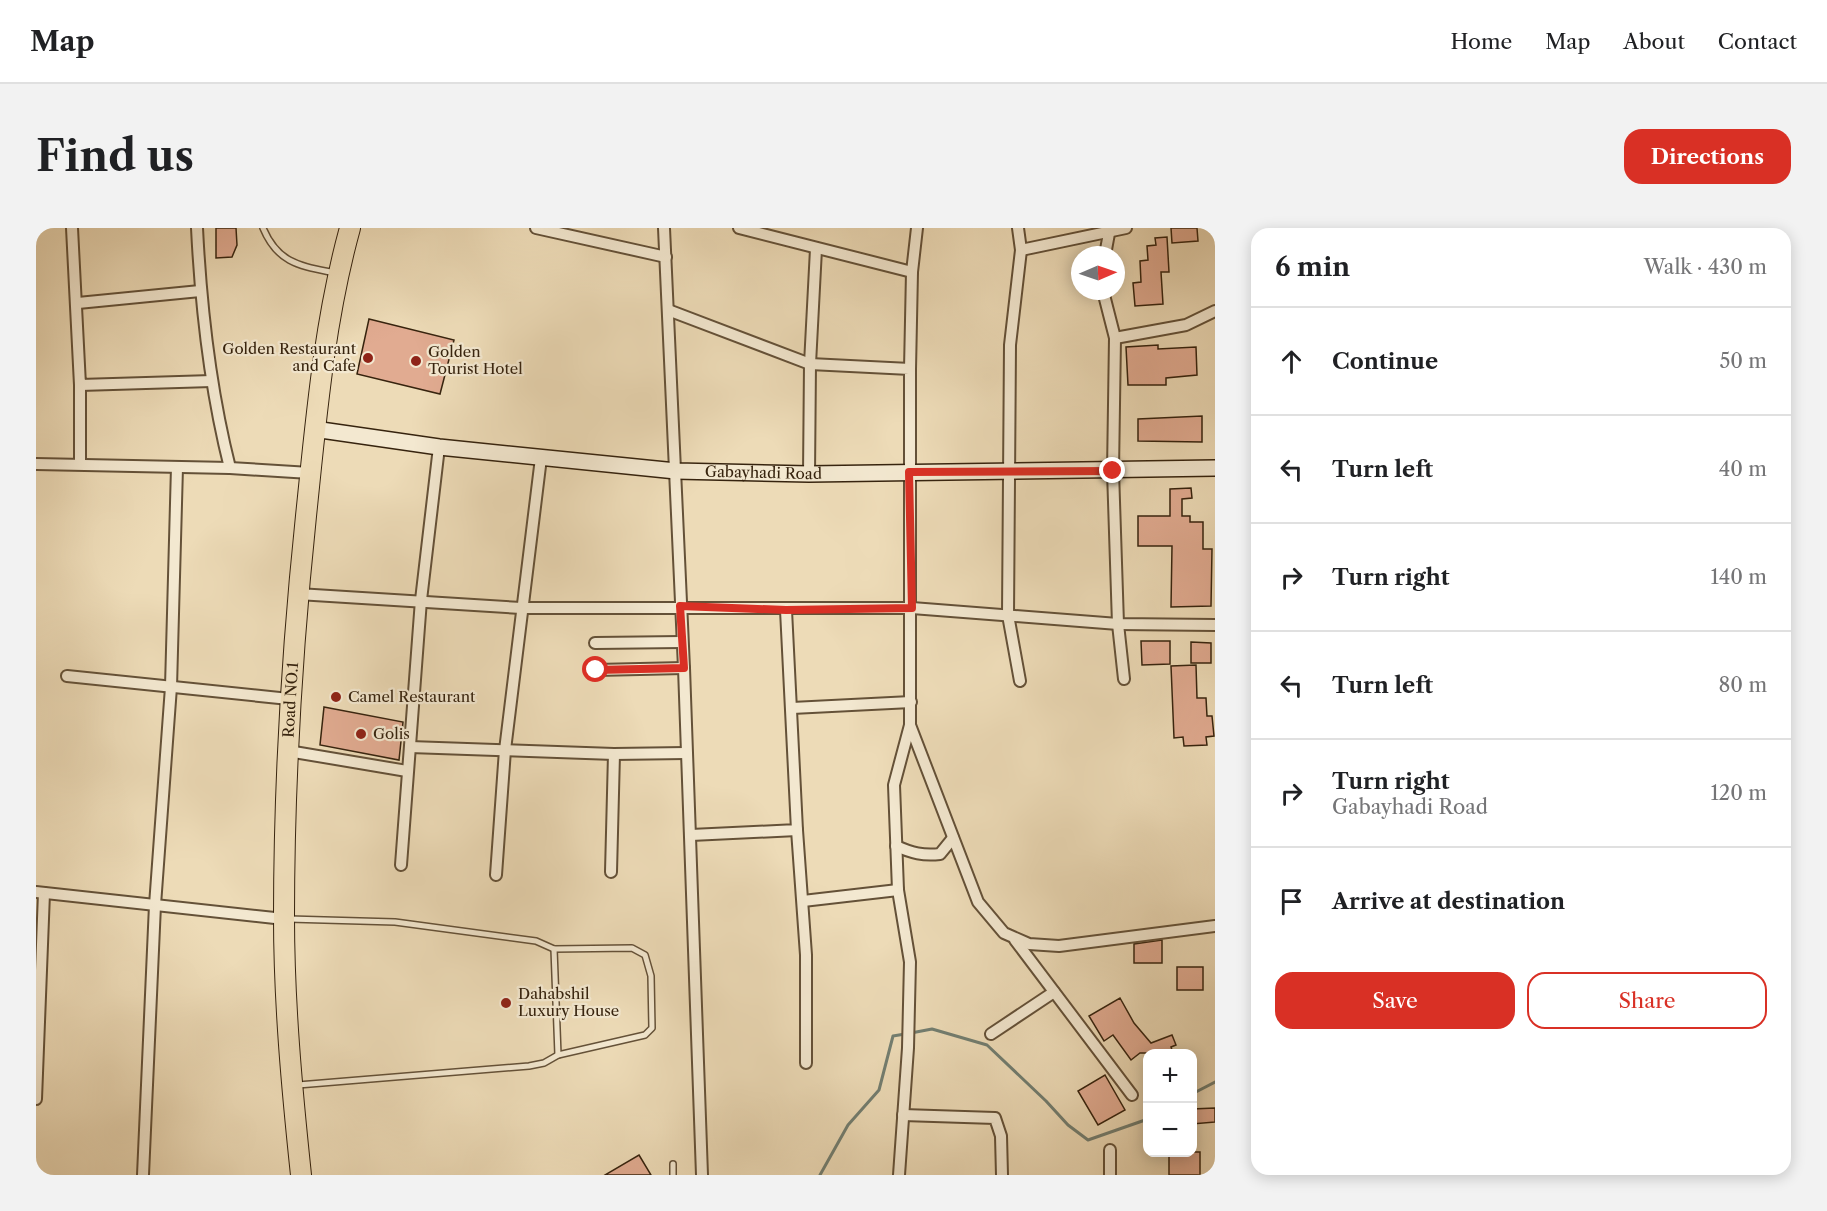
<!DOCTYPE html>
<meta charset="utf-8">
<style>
:root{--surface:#fff;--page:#f2f2f2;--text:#202124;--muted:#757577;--line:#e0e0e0;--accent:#d93025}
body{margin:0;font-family:"Libre Caslon Text",serif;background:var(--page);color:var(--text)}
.controls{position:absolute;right:18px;bottom:18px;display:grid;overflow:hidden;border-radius:12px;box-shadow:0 3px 15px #0003}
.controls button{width:54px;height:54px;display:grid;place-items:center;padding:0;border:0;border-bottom:2px solid var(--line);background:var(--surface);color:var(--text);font:30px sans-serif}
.compass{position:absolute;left:1035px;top:18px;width:54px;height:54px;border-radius:50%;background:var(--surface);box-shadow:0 3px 15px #0003;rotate:88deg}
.stop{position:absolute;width:18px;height:18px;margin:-14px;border:4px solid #d93025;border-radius:50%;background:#fff}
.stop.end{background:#d93025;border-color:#fff;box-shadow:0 2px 6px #0008}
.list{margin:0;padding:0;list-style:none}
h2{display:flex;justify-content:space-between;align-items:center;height:78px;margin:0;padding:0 24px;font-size:26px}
h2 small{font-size:20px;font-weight:400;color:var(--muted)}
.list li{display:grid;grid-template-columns:39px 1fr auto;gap:18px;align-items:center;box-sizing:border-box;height:108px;padding:0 24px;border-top:2px solid var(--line)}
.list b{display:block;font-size:22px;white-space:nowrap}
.list p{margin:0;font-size:20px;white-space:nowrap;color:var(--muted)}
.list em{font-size:20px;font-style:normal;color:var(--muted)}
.actions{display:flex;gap:12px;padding:18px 24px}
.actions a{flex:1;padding:14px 0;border:2px solid var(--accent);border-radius:18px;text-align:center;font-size:21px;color:var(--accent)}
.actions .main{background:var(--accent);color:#fff}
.icon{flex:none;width:33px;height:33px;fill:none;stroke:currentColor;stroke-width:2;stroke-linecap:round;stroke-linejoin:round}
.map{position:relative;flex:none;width:1179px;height:947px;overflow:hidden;border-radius:18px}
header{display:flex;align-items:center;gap:36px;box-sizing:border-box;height:84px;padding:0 30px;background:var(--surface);border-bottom:2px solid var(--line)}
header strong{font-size:28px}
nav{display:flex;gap:33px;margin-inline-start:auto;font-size:21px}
.intro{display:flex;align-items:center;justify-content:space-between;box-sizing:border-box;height:144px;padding:0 36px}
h1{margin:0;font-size:42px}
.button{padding:15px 27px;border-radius:18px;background:var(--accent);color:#fff;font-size:21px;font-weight:700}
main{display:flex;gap:36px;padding:0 36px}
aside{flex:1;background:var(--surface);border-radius:18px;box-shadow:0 3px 15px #0003}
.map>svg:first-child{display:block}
</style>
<header>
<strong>Map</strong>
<nav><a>Home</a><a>Map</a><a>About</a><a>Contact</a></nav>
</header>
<div class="intro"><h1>Find us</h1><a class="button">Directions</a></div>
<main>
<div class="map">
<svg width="1179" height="947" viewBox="0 0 1179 947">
<rect width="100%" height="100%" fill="#eddbb7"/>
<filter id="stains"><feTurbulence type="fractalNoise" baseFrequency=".00333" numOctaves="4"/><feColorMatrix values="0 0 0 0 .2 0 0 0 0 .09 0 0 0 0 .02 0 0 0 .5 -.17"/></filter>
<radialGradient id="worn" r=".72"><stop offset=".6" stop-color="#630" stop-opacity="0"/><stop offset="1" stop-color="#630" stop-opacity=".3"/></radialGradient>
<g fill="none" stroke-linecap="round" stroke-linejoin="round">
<g stroke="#727e71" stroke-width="3">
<path d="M875,805l21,-4 55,16 59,56 22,24 20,15 60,-21"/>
<path d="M1156,866l23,-12"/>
<path d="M784,947l28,-50 31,-35 14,-54 12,-2"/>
</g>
</g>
<g fill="#e1ab91" stroke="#36230e" stroke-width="1.5">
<path d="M180,0h20l1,17 -5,12 -16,1z"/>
<path d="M1135,0h26l1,13 -26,2z"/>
<path d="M1131,9l2,35h-8l2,32 -28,2 -2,-23 8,-1 -1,-21 8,-1 -1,-14 9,-1 -1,-7z"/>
<path d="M333,91l85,21 -14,54 -83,-20z"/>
<path d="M1122,117v4l38,-2 1,28 -31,3v7h-38l-2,-38z"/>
<path d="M1166,188v26l-64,-1v-22z"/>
<path d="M1155,260l1,10 -10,1v17h8v6h13v27h9l-1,57 -40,1 1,-61h-34v-30h32v-27z"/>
<path d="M1105,413h29v23l-28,1z"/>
<path d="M1155,414l20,1v20h-20z"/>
<path d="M1160,437l1,33h9l1,18h5l2,20 -8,1 1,8 -23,1 -1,-9 -9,1 -3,-72z"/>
<path d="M288,479l79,15 -4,38 -79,-15z"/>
<path d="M1126,712v23h-28v-19z"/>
<rect x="1141" y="739" width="26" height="23"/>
<path d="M1084,770l14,25 17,20 21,-8 4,10 -5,2 2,6h-33l-9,7 -18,-25 -9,6 -15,-25z"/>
<path d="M1069,847l20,35 -27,15 -20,-34z"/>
<path d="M1179,880v14l-23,2v-15z"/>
<rect x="1133" y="924" width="31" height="23"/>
<path d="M603,927l12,20h-46z"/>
</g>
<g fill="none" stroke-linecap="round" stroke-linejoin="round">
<g stroke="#645138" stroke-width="8">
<g id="lane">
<path d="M227,0c15,36 38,38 72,45"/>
<path d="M253,691l106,3 141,19 18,8 78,-1 13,7 6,21 1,52 -7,7 -87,20 -14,8 -15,3 -231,19"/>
<path d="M518,721l4,106"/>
<path d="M637,947v-11"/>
</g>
</g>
<g stroke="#645138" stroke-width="14">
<g id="street">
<path d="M36,0l8,157 132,-4"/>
<path d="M161,0c4,81 13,161 33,240"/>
<path d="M500,0l130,29"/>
<path d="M628,0l20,440 18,507"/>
<path d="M703,0l173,44"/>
<path d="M982,0l3,22 -11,95 -2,270 12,66"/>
<path d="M985,22l105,-22"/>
<path d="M1069,27l5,-27"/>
<path d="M1067,63l12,47 -2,133 5,153 6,55"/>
<path d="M42,75l122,-12"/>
<path d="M632,82l142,54 100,5v356l-16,60 4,105 12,72 -2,86 -9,127"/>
<path d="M1079,110l71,-13 29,-14"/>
<path d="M874,141l2,-97 5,-44"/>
<path d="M44,235v-78"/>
<path d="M0,236l194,4 80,5"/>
<path d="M773,246l1,-110 6,-115"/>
<path d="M262,366l223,14h391l206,16 97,1"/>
<path d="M559,415l87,-1"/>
<path d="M560,442l88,-2"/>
<path d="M31,448l222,23"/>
<path d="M756,480l119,-6"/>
<path d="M874,497l68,177 26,31 25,11 30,2 156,-20"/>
<path d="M374,519l204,7 72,-1"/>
<path d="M252,523l119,20"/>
<path d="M761,602l9,125v108"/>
<path d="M655,607l106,-5 -11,-220"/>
<path d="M860,618c16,7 27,10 44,8l13,-16"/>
<path d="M365,637l20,-265 18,-153"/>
<path d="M575,644l3,-118"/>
<path d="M460,647l9,-125 36,-292"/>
<path d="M0,664l248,27"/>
<path d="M767,673l95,-11"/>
<path d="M979,712l117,155"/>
<path d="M955,806l63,-42"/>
<path d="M0,871l8,-206"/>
<path d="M867,887l92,3 6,18 1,39"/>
<path d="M1074,922v25"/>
<path d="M107,947l12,-270 16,-218 6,-220"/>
</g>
</g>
<g stroke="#36230e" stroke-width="18">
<g id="secondary">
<path id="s1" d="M278,201l125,18 237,24 133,3 406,-6"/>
</g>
</g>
<g stroke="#36230e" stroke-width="22">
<g id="highway">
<path id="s2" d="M265,947c-9,-85 -17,-172 -17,-258 0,-134 8,-267 22,-401 10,-96 18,-194 44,-288"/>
</g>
</g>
<use href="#lane" stroke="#f3e8d0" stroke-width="5"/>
<use href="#street" stroke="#f3e8d0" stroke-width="10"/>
<use href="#secondary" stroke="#f3e8d0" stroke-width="15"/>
<use href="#highway" stroke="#eddbb7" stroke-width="20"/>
</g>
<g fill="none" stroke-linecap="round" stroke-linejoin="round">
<path stroke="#d93025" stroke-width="8" d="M560,442l88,-2 -4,-62 106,4 126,-2 -3,-136 204,-1"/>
</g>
<g fill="#8f2418" stroke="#f3e8d0" stroke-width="2">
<circle cx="332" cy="130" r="6"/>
<circle cx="380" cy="133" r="6"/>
<circle cx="300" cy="469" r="6"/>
<circle cx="325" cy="506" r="6"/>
<circle cx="470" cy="775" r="6"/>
</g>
<g text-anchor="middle" stroke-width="4.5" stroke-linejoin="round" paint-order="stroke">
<g font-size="15" fill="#36230e" stroke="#f3e8d0" text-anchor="start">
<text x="320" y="126" text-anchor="end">Golden Restaurant<tspan x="320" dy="17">and Cafe</tspan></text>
<text x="392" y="129">Golden<tspan x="392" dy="17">Tourist Hotel</tspan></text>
<text x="312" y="474">Camel Restaurant</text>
<text x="337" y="511">Golis</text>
<text x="482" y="771">Dahabshil<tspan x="482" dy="17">Luxury House</tspan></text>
</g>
<g font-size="15" fill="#36230e" stroke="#f3e8d0">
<text dy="5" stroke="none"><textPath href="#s1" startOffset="452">Gabayhadi Road</textPath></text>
<text dy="5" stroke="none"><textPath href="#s2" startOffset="476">Road NO.1</textPath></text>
</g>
</g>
<rect width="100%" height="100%" filter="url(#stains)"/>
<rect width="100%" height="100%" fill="url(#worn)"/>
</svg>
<div class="controls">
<button>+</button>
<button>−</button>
</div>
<svg class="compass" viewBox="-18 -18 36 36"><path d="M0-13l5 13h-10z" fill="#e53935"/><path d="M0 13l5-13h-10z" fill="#757577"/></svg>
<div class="stop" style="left:560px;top:442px"></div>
<div class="stop end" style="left:1077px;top:243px"></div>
</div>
<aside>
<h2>6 min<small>Walk · 430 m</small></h2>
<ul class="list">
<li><svg class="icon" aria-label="ahead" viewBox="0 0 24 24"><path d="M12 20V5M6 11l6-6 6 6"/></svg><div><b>Continue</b></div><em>50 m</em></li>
<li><svg class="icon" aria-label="left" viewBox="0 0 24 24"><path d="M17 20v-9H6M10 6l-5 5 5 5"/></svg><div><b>Turn left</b></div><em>40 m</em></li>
<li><svg class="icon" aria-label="right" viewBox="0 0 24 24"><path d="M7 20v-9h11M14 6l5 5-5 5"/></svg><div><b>Turn right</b></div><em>140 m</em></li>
<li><svg class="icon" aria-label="left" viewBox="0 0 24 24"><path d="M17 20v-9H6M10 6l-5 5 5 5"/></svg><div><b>Turn left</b></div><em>80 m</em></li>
<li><svg class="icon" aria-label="right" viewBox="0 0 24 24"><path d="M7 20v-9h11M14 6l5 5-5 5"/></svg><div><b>Turn right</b><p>Gabayhadi Road</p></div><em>120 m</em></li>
<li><svg class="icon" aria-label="arrive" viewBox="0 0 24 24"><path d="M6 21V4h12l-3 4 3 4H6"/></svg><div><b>Arrive at destination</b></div></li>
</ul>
<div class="actions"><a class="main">Save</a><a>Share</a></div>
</aside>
</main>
